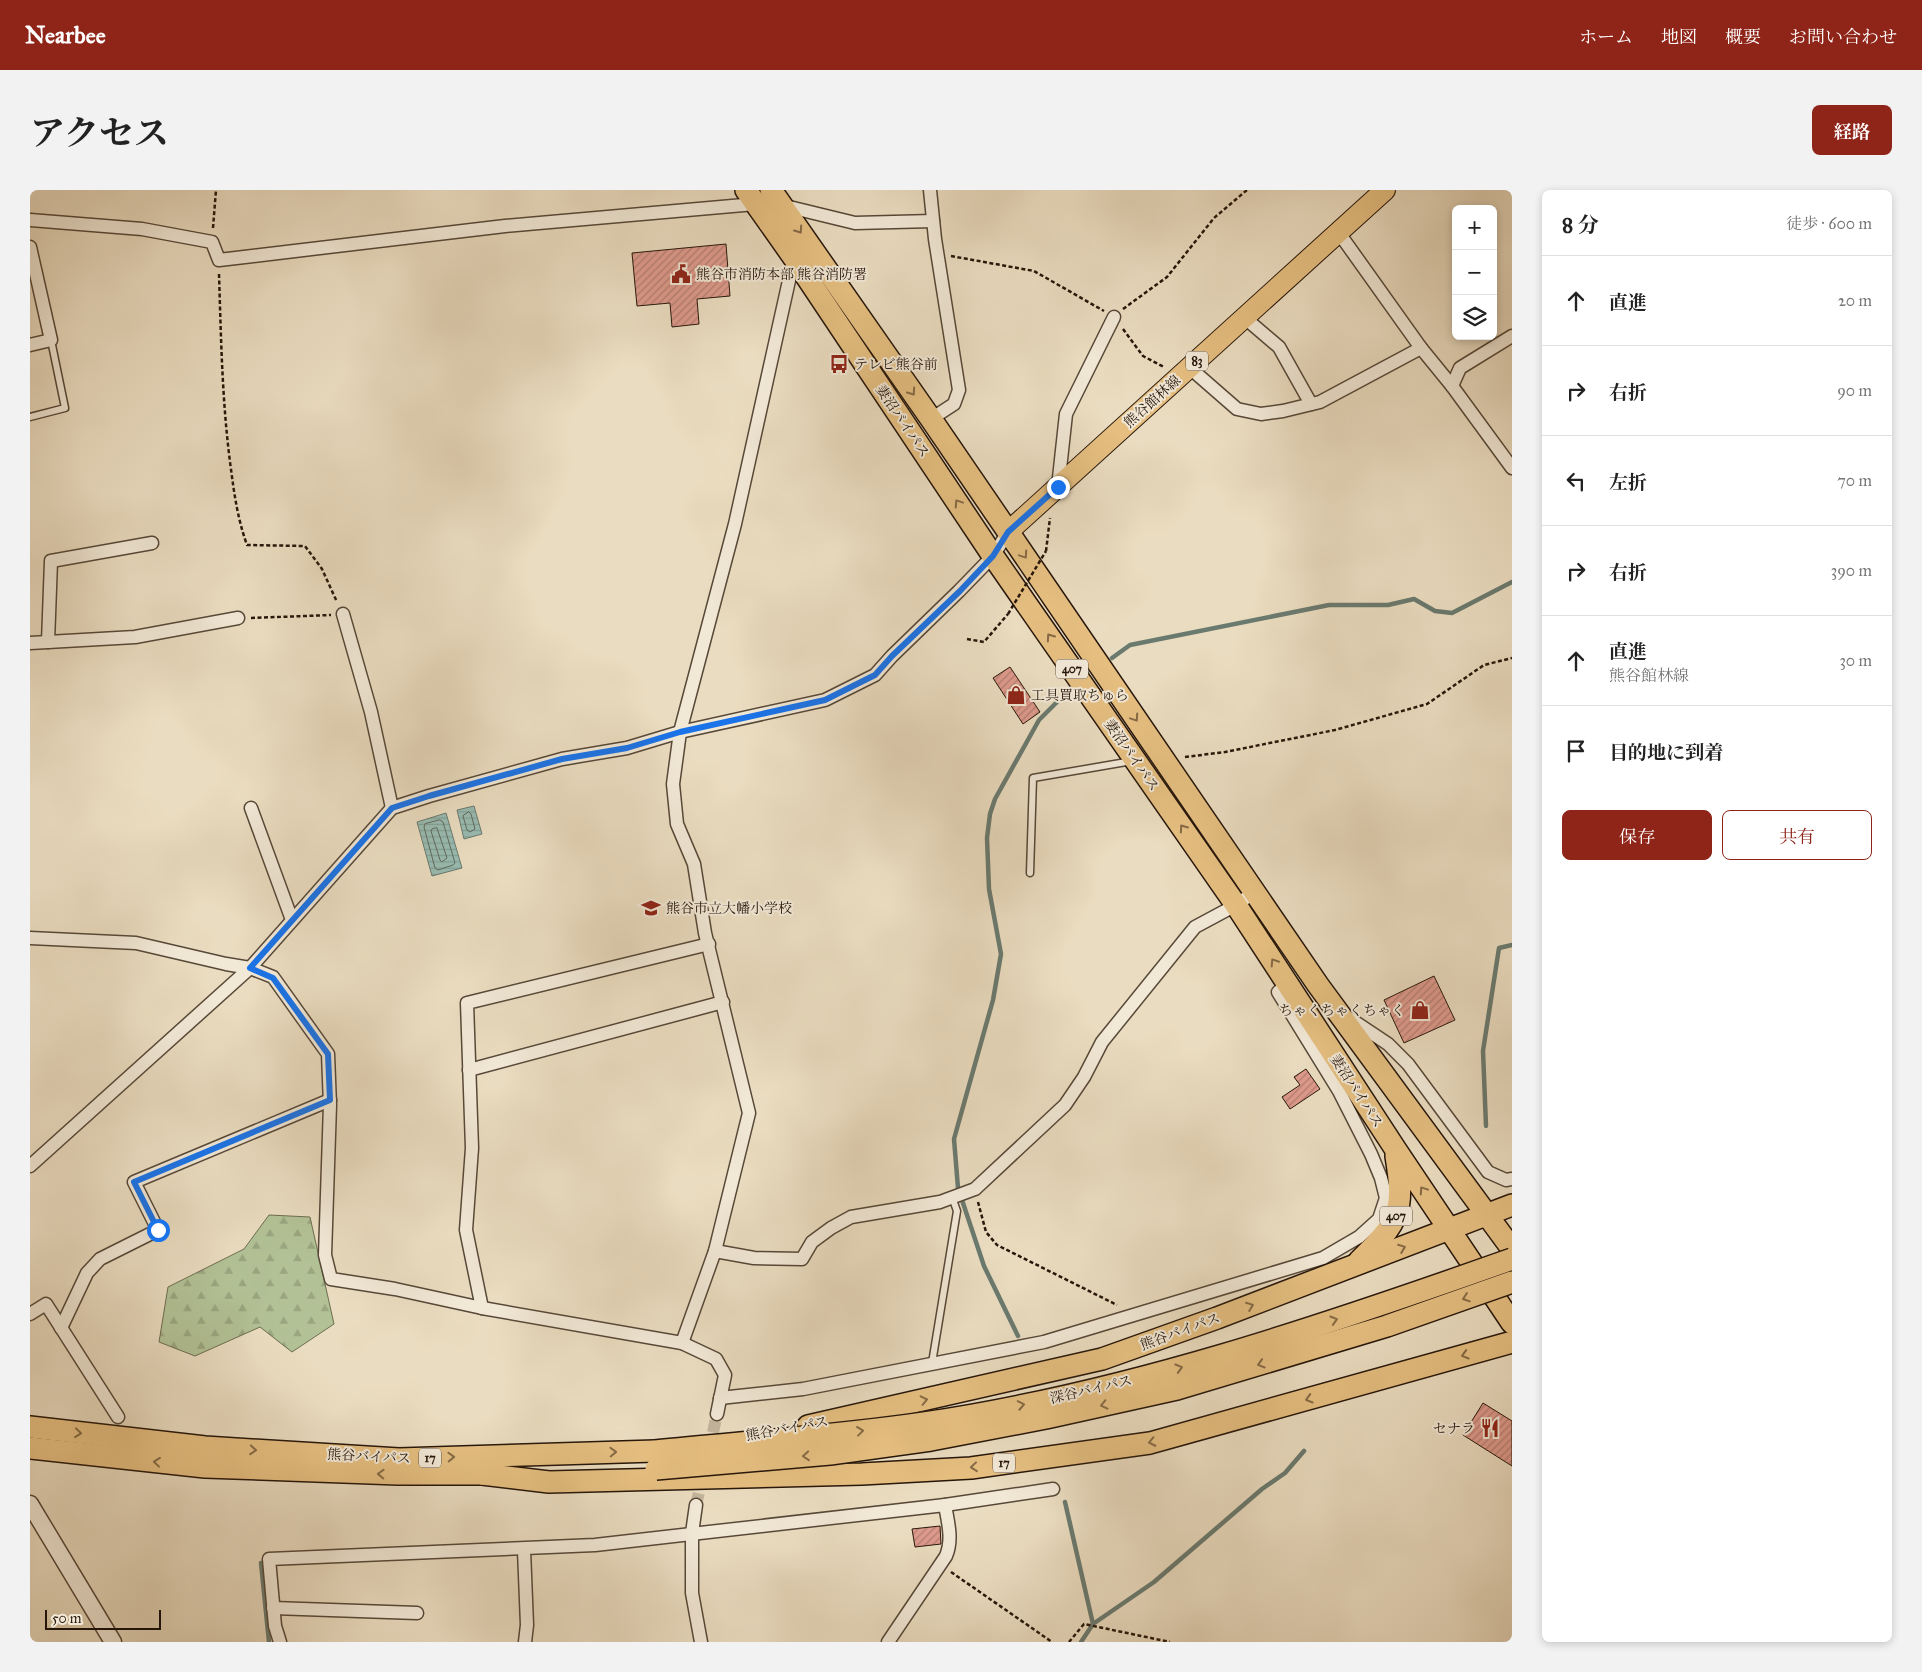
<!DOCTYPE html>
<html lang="ja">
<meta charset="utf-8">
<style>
:root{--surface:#fff;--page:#f2f2f2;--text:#222;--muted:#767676;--line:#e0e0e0;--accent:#8f2418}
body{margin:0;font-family:"IM FELL Great Primer","Noto Serif JP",serif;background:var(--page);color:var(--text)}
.controls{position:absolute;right:15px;top:15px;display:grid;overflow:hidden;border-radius:8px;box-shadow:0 2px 8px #0003}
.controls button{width:45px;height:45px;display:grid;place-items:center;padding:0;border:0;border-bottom:1px solid var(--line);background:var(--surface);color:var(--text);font:25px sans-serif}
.scale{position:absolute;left:15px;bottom:12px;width:116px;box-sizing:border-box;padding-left:5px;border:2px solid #26160a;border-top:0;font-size:14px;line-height:18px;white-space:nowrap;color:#26160a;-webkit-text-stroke:4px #f1e8d6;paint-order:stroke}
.stop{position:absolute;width:15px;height:15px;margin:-11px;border:4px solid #1a73e8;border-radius:50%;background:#fff}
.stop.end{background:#1a73e8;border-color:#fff;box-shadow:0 1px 5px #0008}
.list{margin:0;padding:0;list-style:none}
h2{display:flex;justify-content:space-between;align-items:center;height:65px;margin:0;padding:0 20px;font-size:21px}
h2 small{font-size:16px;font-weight:400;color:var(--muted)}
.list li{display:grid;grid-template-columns:32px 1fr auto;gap:15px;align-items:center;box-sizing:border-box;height:90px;padding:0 20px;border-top:1px solid var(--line)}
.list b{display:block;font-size:19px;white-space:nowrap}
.list p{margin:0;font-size:16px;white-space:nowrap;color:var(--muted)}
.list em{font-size:16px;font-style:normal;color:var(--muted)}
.actions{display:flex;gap:10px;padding:15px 20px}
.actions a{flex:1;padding:11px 0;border:1px solid var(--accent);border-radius:8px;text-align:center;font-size:18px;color:var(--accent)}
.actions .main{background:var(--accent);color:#fff}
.icon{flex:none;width:28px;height:28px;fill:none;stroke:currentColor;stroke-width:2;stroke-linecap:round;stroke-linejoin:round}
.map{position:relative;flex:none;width:1482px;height:1452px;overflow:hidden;border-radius:8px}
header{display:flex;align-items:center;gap:30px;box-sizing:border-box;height:70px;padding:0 25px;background:var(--accent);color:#fff}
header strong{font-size:24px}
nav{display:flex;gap:28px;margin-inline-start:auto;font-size:18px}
.intro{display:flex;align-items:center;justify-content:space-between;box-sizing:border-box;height:120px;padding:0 30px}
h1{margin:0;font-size:35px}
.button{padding:12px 22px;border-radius:8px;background:var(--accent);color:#fff;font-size:18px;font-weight:700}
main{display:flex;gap:30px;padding:0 30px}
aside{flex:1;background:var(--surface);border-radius:8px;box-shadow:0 2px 8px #0003}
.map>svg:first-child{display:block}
</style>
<header>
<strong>Nearbee</strong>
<nav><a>ホーム</a><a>地図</a><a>概要</a><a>お問い合わせ</a></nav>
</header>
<div class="intro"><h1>アクセス</h1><a class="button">経路</a></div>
<main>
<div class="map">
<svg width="1482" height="1452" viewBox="0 0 1482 1452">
<defs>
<pattern id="forest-firs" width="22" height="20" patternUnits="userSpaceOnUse" patternTransform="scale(1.25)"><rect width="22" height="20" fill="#b2c296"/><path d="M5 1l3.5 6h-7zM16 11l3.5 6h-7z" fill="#99a680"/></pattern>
<pattern id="water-rules" width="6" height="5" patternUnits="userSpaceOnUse" patternTransform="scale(1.25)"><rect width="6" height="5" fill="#98bcb2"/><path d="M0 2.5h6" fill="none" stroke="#83a198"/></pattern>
<pattern id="building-hatch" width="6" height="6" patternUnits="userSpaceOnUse" patternTransform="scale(1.25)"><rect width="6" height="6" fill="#de9a8c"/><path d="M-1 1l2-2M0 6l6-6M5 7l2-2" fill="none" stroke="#b47d71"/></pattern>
</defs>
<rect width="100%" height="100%" fill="#eadcc0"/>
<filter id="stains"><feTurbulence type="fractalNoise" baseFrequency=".004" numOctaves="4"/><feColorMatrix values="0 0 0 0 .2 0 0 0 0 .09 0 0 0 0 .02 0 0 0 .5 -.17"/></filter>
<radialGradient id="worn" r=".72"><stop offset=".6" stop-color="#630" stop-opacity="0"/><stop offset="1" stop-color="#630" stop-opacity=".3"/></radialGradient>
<path fill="url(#forest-firs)" stroke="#6c6c50" d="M239,1025l41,2 24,107 -42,28 -32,-25 -65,29 -36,-14 9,-55 76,-38z"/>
<g fill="url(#water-rules)" stroke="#6a7a6f">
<path d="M444,616l8,28 -18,5 -7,-29z"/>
<path d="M416,623l16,55 -30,8 -15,-54z"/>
</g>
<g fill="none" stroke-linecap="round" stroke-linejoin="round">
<g stroke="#5f695e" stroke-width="1">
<path d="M439,622l2,2 4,15 -5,3 -3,-2 -4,-14z"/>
<path d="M410,630l3,2 12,41 -2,2 -15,5 -3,-2 -11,-41 1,-3z"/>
<path d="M407,638l10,30 -5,4 -2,-2 -9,-29 1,-2z"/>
</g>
<g stroke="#6a7a6f" stroke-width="4.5">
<path d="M1082,468l18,-13 199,-40h59l26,-6 21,12 17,2 60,-31"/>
<path d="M1456,936l-3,-75 16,-103 13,-3"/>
<path d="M988,1146l-34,-70 -26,-78 -4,-49 39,-139 8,-46 -12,-65 -2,-51 3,-24 5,-15 44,-79 28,-28"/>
<path d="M1035,1312l28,122"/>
<path d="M231,1373l8,79"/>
<path d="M1051,1452l12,-18 61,-42 108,-93 23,-16 19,-22"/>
</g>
</g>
<g fill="url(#building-hatch)" stroke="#26160a">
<path d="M696,54l4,52 -33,3 2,25 -27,3 -2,-24 -33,3 -5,-53z"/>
<path d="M980,477l30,45 -17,12 -30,-46z"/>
<path d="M1404,786l21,44 -51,23 -20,-43z"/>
<path d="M1276,879l14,20 -30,20 -8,-12 18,-12 -6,-8z"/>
<path d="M1453,1213l29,18v45l-49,-31z"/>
<path d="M910,1336l1,18 -26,3 -3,-18z"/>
</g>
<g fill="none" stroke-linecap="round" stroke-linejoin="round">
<g stroke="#c3b49c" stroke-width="12" stroke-dasharray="12 6" stroke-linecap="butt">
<path d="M679,1260l8,-36"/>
<path d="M666,1315l8,-33"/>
</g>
<g stroke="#574838" stroke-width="9">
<g id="service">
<path d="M0,227l35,-9 -14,-68"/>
<path d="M1000,683l3,-95 99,-17"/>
<path d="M902,1173l25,-152 -5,-14"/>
</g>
</g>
<g stroke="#574838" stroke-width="15">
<g id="minor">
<path d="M900,0l5,49 24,151 -5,14 -23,15"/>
<path d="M751,15l74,18 78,-2"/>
<path d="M0,30l112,9 70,13 7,18 286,-34 250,-22"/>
<path d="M1309,43l82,115 31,38 60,82"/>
<path d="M0,57l21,93 -21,5"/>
<path d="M1215,128l34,29 32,57"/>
<path d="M1160,178l47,41 24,5 22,-3 37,-9 101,-54"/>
<path d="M1422,196l8,-18 52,-32"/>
<path d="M1028,297l8,-73 48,-97"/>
<path d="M313,424l28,98 21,96"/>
<path d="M18,452l3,-81 101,-18"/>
<path d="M0,453l105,-6 103,-19"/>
<path d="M221,618l41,112"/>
<path d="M0,748l106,5 90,21 24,4 23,9 55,77 2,51 -5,150 6,24 64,10 87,19 200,35 34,16 9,16 -8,39"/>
<path d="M1319,828l39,26 20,20 80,108 18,8 6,-1"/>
<path d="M439,880l254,-68"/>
<path d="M0,976l220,-198 142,-160 37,-12 133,-37 65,-11 53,-16 145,-32 50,-25 17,-19 67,-65 34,-35 15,-24"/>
<path d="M685,1061l39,7 48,1 10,-17 19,-14 20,-11 89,-15 35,-13 90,-84 19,-28 18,-35 93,-115 41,-22 17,-12"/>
<path d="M452,1118l-16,-78 6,-82 -5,-145 242,-59"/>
<path d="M0,1124l16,-10 72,113"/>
<path d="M31,1138l26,-55 13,-14 58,-29 -24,-48 196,-82"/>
<path d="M652,1153l33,-92 34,-138 -44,-180 -11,-69 -17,-40 -4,-40 7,-52 55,-208 59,-266"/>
<path d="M690,1208l83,-9 241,-47 279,-84 36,-21 20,-18 7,-21 -5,-20 -10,-24 -32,-63 -61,-99 10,-8"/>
<path d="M666,1315l-4,28v60l9,49"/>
<path d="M494,1360l3,75 -2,17"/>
<path d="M243,1418l144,5"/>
<path d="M250,1452l-5,-16 -6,-67 326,-14 350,-40 108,-16"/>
<path d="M858,1452l58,-86c7,-17 2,-33 -1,-51"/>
</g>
</g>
<g stroke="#574838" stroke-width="19">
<path id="tertiary" d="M0,1314l83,138"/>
</g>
<g stroke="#26160a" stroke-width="22">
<path id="primary" d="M978,342l377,-342"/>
</g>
<g stroke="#26160a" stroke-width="24">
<g id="trunk">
<path d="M716,0l48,68 199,298 243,349 160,245 116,173"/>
<path d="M741,0l160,229 387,566 194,264"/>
<path d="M1329,1071c40,-39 46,-49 37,-105"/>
<path d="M778,1236l294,-67 115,-41 295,-113"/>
<path d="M0,1237l175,20 194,12 256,-8"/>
<path d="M0,1258l175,19 193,7h98"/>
<path d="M452,1284l67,8 313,-8 109,-6 179,-25 362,-101"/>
</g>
</g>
<g stroke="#26160a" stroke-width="2.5" stroke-dasharray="4 2.5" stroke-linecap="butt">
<path d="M183,38l3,-38"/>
<path d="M921,66l83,15 70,40"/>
<path d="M189,84c2,63 3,125 11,188 4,30 7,55 17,83l58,1 17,23 15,33"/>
<path d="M1093,119l44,-32 47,-59 33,-28"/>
<path d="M1093,139l20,27 21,11"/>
<path d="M1016,361l4,-33"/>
<path d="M221,428l80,-3"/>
<path d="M937,449l17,3 24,-28"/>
<path d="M1155,567l40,-5 110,-22 92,-26 57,-39 28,-7"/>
<path d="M948,1012l8,30 11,13 120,60"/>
<path d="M921,1382l101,70"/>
<path d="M1039,1452l15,-18 86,18"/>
</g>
<use href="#service" stroke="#f1e8d6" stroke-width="6"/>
<use href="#minor" stroke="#f1e8d6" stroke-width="12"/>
<use href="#tertiary" stroke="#f1e8d6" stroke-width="16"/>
<use href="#primary" stroke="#e5be80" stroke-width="20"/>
<use href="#trunk" stroke="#e5be80" stroke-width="21"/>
<g stroke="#26160a" stroke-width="24" stroke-linecap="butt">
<g id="trunk-bridge">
<path d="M625,1261c90,-9 180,-15 269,-28 202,-30 396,-96 588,-164"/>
<path d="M626,1279l174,-15 101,-14 115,-22 131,-29 210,-63 125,-44"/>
</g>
</g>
<path stroke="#26160a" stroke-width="2.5" stroke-dasharray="4 2.5" stroke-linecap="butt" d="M978,424l38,-63"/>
<use href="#trunk-bridge" stroke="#e5be80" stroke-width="21"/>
</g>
<defs><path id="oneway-chevron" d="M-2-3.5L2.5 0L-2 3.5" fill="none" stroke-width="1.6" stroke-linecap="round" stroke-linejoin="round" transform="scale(1.25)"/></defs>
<g stroke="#866a45">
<use href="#oneway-chevron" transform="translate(769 40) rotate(55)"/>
<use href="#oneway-chevron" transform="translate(882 202) rotate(55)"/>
<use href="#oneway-chevron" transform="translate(928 313) rotate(-124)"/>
<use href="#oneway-chevron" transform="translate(994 365) rotate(56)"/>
<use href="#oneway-chevron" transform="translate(1020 447) rotate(-125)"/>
<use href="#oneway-chevron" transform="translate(1105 528) rotate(56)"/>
<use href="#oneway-chevron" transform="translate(1153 638) rotate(-125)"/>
<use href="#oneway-chevron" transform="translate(1244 772) rotate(-123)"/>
<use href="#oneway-chevron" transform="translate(1393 1000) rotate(-124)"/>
<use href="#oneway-chevron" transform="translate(1372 1058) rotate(-21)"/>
<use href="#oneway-chevron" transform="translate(1436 1108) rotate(161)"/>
<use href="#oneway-chevron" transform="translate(1220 1116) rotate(-21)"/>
<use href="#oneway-chevron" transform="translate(1304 1130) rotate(-17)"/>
<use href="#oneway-chevron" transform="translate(1435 1165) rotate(164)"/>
<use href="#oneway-chevron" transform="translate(1231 1174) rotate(163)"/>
<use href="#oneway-chevron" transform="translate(1149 1178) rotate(-17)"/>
<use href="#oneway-chevron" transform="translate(1279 1209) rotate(164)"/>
<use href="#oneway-chevron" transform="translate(894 1210) rotate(-13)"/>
<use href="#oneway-chevron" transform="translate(991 1215) rotate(-11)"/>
<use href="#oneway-chevron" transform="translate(1074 1215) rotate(167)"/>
<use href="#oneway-chevron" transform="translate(830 1241) rotate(-7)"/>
<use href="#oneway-chevron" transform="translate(48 1243) rotate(6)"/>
<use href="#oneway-chevron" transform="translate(1122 1252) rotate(168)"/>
<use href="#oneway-chevron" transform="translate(223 1260) rotate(4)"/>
<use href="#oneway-chevron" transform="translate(583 1262) rotate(-2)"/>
<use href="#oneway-chevron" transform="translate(776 1266) rotate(175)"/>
<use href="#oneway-chevron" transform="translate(421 1267) rotate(-2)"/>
<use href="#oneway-chevron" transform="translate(127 1272) rotate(-174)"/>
<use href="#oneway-chevron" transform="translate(944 1277) rotate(174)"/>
<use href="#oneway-chevron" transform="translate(351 1284) rotate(-178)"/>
</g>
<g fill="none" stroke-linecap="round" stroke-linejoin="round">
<path stroke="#1a73e8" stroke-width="6" d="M128,1040l-24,-48 196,-82 -2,-46 -55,-76 -23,-10 142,-160 37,-12 133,-37 65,-11 53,-16 145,-32 50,-25 17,-19 68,-65 33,-35 15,-24 50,-45"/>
</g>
<defs>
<g id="civic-bare" transform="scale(1.5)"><path d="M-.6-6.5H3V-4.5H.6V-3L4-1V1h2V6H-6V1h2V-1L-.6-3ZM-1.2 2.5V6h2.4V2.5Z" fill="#8f2418" stroke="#f1e8d6" stroke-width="2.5" paint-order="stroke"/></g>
<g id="bus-bare" transform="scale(1.5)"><path d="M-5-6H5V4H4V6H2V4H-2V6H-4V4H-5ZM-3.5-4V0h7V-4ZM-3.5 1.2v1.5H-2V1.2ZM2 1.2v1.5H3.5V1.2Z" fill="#8f2418" stroke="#f1e8d6" stroke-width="2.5" paint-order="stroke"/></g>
<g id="shop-bare" transform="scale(1.5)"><path d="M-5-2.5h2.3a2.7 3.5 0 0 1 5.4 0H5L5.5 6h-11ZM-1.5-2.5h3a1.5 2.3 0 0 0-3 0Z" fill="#8f2418" stroke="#f1e8d6" stroke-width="2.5" paint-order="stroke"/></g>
<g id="school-bare" transform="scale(1.5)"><path d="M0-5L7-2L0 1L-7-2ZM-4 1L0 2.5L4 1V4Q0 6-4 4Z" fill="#8f2418" stroke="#f1e8d6" stroke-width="2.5" paint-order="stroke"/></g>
<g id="restaurant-bare" transform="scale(1.5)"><path d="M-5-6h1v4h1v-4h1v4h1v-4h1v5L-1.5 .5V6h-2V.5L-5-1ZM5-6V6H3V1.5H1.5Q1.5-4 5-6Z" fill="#8f2418" stroke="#f1e8d6" stroke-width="2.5" paint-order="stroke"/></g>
</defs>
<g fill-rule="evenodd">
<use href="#civic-bare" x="651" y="84"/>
<use href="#bus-bare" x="809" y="174"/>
<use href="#shop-bare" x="986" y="505"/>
<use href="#school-bare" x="621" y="718"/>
<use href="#shop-bare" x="1390" y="820"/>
<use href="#restaurant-bare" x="1460" y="1238"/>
</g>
<g text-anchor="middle" stroke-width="4" stroke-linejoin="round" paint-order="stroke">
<g fill="#f1e8d6" stroke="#635547" stroke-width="1">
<rect x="1156" y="161.5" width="22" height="19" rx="4"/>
<rect x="1026" y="469.5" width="32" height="19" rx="4"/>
<rect x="1350" y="1016.5" width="32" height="19" rx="4"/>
<rect x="389" y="1258.5" width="22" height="19" rx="4"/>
<rect x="963" y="1263.5" width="22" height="19" rx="4"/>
</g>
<g font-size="12" font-weight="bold" fill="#26160a">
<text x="1167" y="175">83</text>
<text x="1042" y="483">407</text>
<text x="1366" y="1030">407</text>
<text x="400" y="1272">17</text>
<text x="974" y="1277">17</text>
</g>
<g font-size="14" fill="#26160a" stroke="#f1e8d6" text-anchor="start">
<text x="666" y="89">熊谷市消防本部 熊谷消防署</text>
<text x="824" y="179">テレビ熊谷前</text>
<text x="1001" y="510">工具買取ちゅら</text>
<text x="636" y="723">熊谷市立大幡小学校</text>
<text x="1375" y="825" text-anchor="end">ちゃくちゃくちゃく</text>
<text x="1445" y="1243" text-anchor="end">セナラ</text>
</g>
<g font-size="14" fill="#26160a" stroke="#f1e8d6">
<text transform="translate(1122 211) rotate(-42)" y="5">熊谷館林線</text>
<text transform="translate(873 231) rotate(56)" y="5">妻沼バイパス</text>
<text transform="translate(1102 565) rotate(55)" y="5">妻沼バイパス</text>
<text transform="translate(1327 901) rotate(57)" y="5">妻沼バイパス</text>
<text transform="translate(1150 1141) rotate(-20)" y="5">熊谷バイパス</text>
<text transform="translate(1061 1199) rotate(-13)" y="5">深谷バイパス</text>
<text transform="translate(757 1238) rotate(-10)" y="5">熊谷バイパス</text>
<text transform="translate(339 1266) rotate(3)" y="5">熊谷バイパス</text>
</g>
</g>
<rect width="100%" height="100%" filter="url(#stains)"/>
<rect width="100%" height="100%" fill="url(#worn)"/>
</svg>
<div class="controls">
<button>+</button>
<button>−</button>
<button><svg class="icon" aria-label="layers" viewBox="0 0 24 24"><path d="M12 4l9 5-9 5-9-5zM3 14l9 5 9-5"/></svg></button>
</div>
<div class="scale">50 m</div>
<div class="stop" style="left:128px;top:1040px"></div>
<div class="stop end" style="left:1028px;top:297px"></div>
</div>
<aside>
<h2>8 分<small>徒歩 · 600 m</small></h2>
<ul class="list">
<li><svg class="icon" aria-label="ahead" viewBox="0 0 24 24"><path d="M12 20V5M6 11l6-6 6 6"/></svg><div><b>直進</b></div><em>20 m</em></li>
<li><svg class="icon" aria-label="right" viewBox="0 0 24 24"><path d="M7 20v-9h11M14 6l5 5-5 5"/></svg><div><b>右折</b></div><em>90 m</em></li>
<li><svg class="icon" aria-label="left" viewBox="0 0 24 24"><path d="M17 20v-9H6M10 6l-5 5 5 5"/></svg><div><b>左折</b></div><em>70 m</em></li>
<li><svg class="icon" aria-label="right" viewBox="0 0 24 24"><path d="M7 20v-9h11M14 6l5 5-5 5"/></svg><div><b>右折</b></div><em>390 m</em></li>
<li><svg class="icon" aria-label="ahead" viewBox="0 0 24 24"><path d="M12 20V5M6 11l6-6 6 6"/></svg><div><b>直進</b><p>熊谷館林線</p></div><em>30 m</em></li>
<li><svg class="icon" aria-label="arrive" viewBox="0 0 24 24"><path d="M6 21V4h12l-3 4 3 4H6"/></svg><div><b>目的地に到着</b></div></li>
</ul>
<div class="actions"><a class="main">保存</a><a>共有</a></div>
</aside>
</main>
